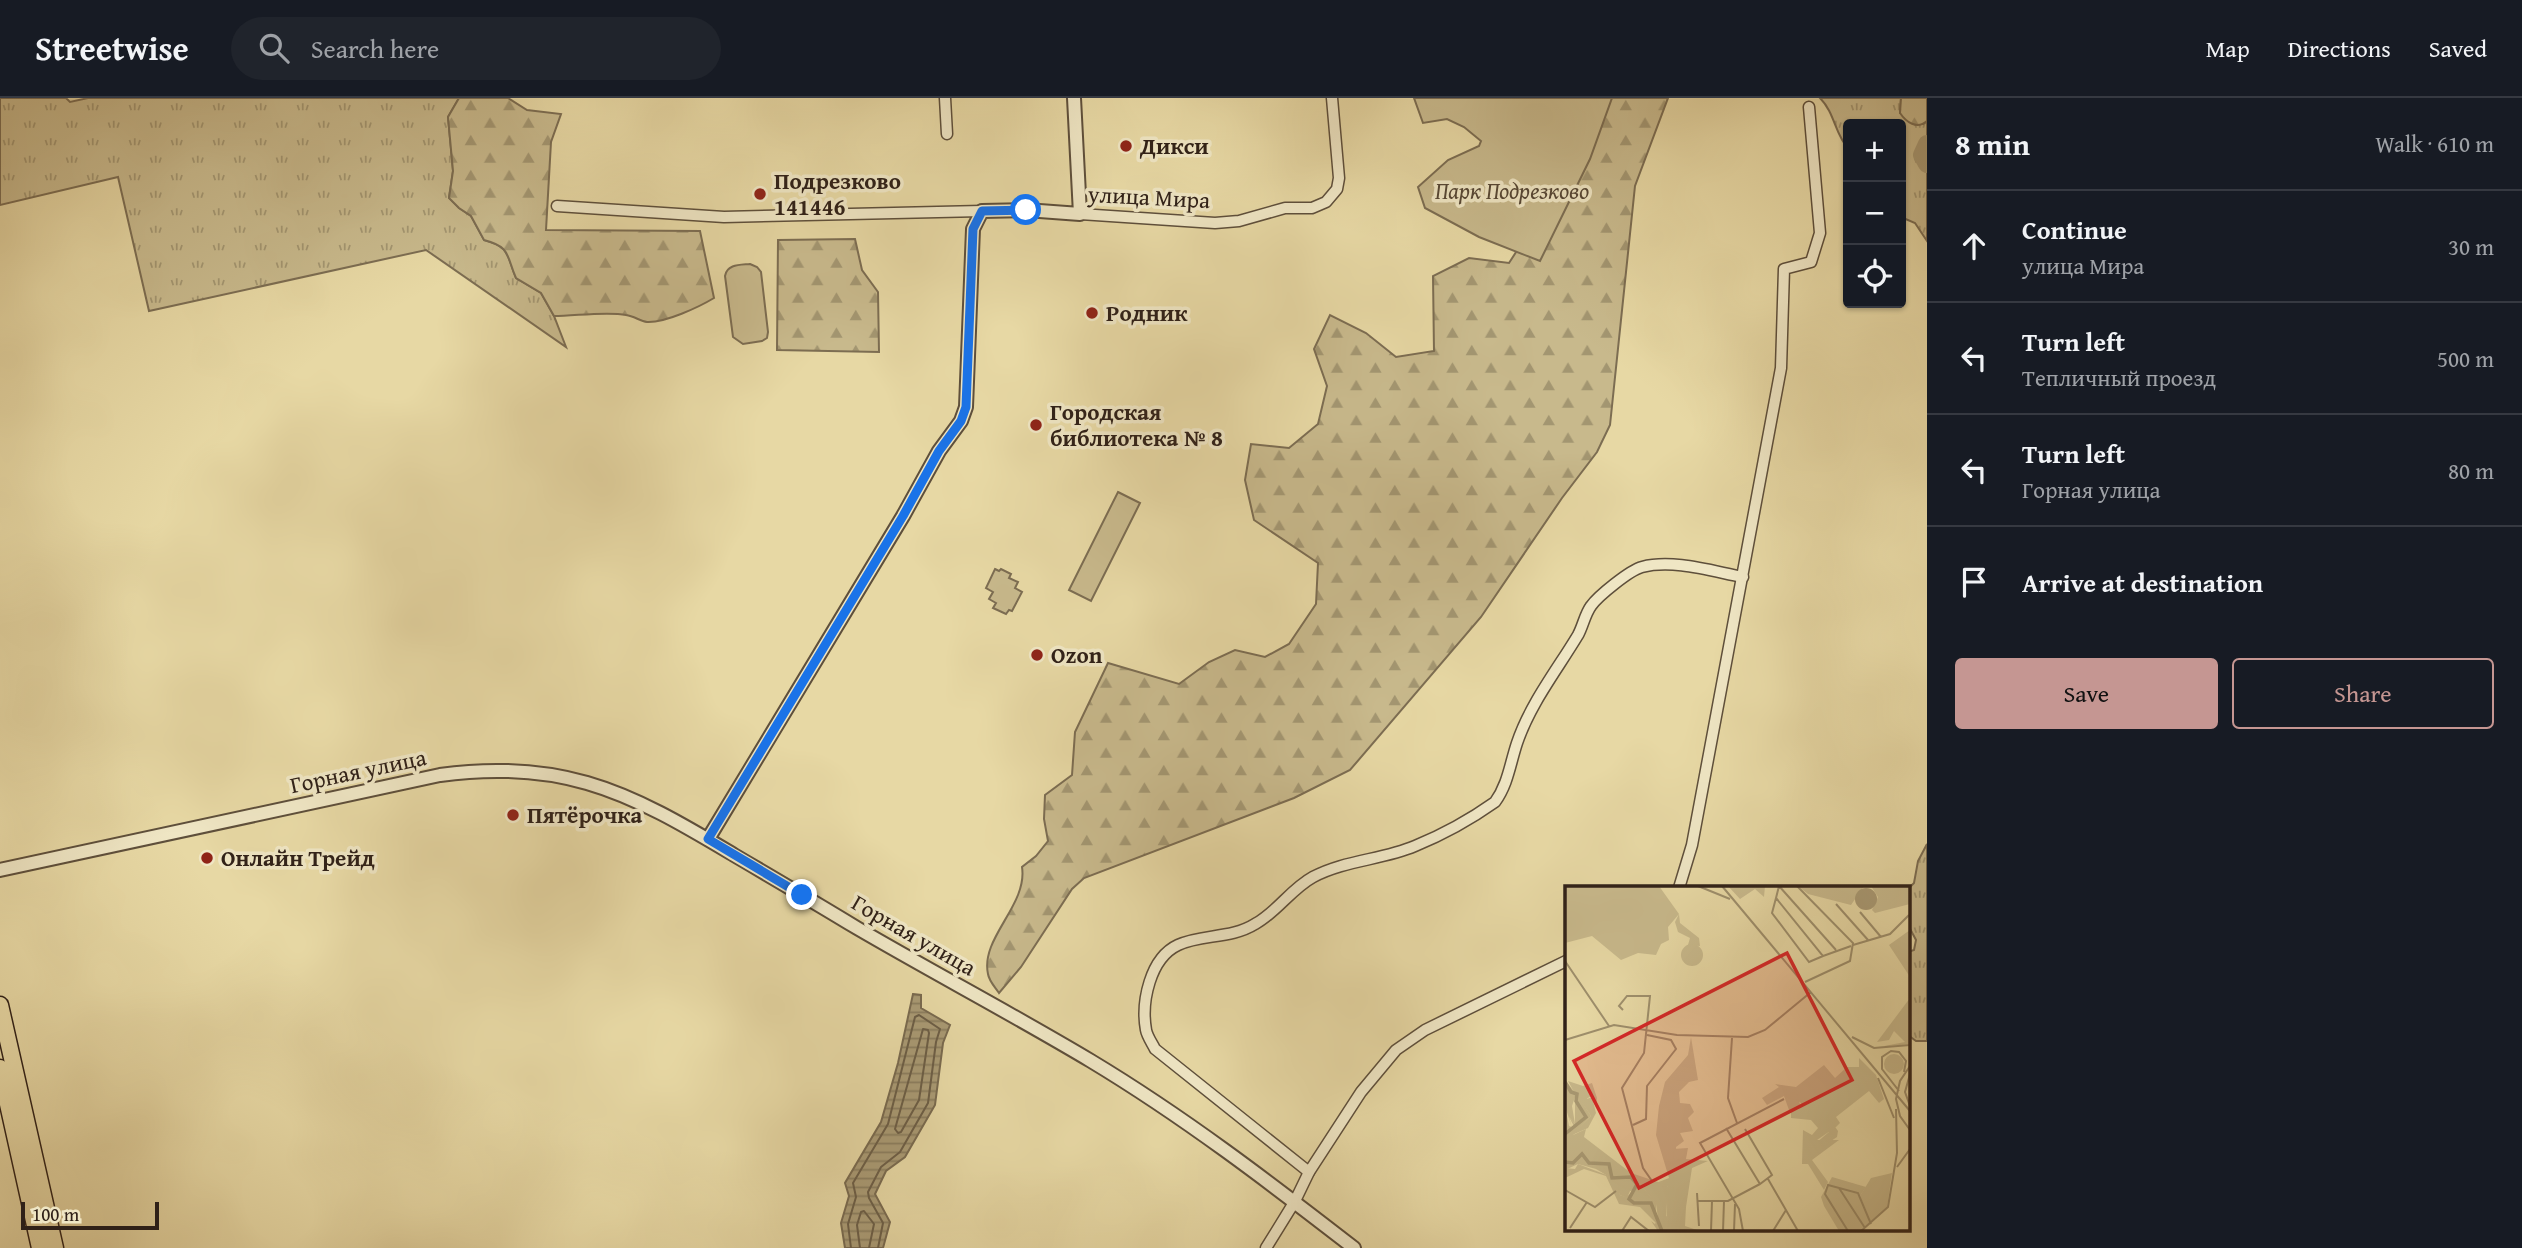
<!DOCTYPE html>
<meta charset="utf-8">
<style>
:root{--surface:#171b24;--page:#20242c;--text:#f1f3f6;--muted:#9ea1a6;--line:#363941;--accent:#c59692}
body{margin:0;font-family:"Gentium Book Plus",serif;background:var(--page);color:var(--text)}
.controls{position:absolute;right:21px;top:21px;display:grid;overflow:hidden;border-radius:7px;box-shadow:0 2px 5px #0004}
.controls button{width:63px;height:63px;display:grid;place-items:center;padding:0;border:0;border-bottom:2px solid var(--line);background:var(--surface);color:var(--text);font:35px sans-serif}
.scale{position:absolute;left:21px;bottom:18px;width:138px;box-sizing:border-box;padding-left:7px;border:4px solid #302118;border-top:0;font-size:19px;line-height:24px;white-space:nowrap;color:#302118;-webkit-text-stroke:5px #efe6c4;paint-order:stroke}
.stop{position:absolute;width:21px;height:21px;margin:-16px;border:5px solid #1a73e8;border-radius:50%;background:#fff}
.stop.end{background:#1a73e8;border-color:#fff;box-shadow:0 2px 7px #0008}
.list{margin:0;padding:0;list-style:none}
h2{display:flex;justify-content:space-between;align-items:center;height:91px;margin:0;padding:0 28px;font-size:30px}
h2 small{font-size:23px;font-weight:400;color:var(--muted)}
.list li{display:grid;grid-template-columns:46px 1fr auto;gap:21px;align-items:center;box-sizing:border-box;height:112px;padding:0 28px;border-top:2px solid var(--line)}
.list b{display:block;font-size:26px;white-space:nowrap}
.list p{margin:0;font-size:23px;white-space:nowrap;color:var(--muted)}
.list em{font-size:23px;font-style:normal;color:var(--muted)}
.actions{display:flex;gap:14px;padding:21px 28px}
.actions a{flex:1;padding:16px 0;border:2px solid var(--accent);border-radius:7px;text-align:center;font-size:24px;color:var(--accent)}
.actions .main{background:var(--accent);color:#111}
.icon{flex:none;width:38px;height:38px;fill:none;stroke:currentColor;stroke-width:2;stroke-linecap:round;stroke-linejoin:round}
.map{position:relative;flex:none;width:1927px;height:1150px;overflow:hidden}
header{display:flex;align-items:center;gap:42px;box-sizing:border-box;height:98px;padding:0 35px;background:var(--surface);border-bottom:2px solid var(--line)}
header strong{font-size:33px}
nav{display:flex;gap:38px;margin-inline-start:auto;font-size:24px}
.search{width:490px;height:63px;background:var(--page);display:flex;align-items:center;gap:18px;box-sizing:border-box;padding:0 24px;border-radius:38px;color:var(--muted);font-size:26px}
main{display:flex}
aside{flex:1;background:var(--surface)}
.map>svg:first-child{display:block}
</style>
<header>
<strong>Streetwise</strong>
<div class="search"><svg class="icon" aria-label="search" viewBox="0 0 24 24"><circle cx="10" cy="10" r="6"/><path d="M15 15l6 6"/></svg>Search here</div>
<nav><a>Map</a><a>Directions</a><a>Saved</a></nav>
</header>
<main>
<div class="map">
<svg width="1927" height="1150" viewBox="0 0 1927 1150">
<defs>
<pattern id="grass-tufts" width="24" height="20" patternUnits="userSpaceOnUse" patternTransform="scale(1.75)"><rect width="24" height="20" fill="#c8b98c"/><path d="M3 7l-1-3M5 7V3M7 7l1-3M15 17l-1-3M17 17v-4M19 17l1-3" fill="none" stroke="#a39671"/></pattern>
<pattern id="forest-firs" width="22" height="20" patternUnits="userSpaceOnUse" patternTransform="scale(1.75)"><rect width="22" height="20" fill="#c8b98c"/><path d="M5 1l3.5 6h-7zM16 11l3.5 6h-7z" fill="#a39671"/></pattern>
<pattern id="water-rules" width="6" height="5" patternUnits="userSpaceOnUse" patternTransform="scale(1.75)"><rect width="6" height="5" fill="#a99a74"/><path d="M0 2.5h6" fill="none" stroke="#8a7d5e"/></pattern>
</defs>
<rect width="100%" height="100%" fill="#e7d8a4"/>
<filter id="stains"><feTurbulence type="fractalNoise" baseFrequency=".00286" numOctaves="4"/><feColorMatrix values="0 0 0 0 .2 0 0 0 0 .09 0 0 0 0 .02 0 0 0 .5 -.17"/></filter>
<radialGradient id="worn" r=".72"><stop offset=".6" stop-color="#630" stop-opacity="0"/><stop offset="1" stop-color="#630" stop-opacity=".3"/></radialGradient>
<g fill="url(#grass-tufts)" stroke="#7c6d52" stroke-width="2">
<path d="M0,0h66l4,4 18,-4h371l-11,19 5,54 -4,27 10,10 12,8 13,24c27,7 22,15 32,38l25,15 13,23 12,31 -140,-97 -277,61 -31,-134 -118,28z"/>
<path d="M1820,0h81l-1,15 23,11 4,-3v120l-12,-18 -14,-6v-93h-53v24c-13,-13 -13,-35 -28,-50z"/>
<path d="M1927,746v197h-11l-8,-6v-83l6,-2 2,-10 -8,-15v-36l6,-6 4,-22z"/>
</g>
<g fill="url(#forest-firs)" stroke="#7c6d52" stroke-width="2">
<path d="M459,0h49l19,12 34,4 -10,28 -5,88 154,1 14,67c-15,9 -49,25 -67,24 -7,-1 -13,-6 -21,-7 -19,-4 -51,1 -72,1l-13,-23 -25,-15c-10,-23 -5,-31 -32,-38l-13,-24 -12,-8 -10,-10 4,-27 -5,-54z"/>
<path d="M1493,0h175l-33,88 -25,239 -13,27 -35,46 -81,119 -131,153 -56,28 -210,80 -12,11 -51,78 -22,26c-4,-6 -10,-12 -11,-19 -8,-36 40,-69 34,-107l14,-11 12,-15 -4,-22 1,-24 27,-20 3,-43 33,-69 71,21 30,-22 26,-12 30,7 24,-13 27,-40 2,-41 -64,-43 -9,-40 6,-36 38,4 29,-24 9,-38 -13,-37 16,-34 36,18 30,24 38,-6 -1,-75 36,-18 40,5 20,-31z"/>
<path d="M1901,0h26v23c-10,9 -21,1 -27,-8z"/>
<path d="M855,141l7,31 16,22 1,60 -102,-2 1,-110z"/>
</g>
<g fill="#c8b98c" stroke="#7c6d52" stroke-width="2">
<path d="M1414,0h198l-22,61 -50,102 -61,-24 -54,-29 -7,-21 30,-27 31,-14 2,-5 -17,-14 -17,-8 -24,4z"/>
<path d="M750,166l7,3 4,5 7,60 -1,6 -5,3 -19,3 -10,-7 -8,-61c2,-12 15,-11 25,-12z"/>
<path d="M1118,394l22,11 -49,98 -22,-11z"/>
<path d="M995,471l4,2 2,-2 10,5 -2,4 9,4 -3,6 7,4 -10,19 -3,-1 -3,4 -13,-6 3,-5 -7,-4 4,-7 -7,-4z"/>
</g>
<path fill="url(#water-rules)" stroke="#796a4f" stroke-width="2" d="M913,896l8,1v13l29,17 -7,18 -8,62 -30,52 -19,14 -11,23 15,28 -7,26h-38l-4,-25 8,-27 -4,-13 36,-61 17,-59z"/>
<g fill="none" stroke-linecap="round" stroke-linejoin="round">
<g stroke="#6c5e46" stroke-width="2">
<path d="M923,931l5,1 1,3 -10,67 -18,32 -3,1 -3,-4z"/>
<path d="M851,1150l-3,-24 8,-27 -3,-14 35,-59 27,-107 4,-2 21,14 -4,13 -8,61 -28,49 -19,15 -13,25 1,6 14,25 -5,25"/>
<path d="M860,1150l-3,-23 4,-13 3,-1 10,13 -5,24"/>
</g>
<path stroke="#a99a74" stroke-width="18" d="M1927,46l-5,11 5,9"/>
<g stroke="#5e4f3b" stroke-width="13">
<g id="minor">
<path d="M945,0l2,36"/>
<path d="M557,108l167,11 258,-6"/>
<path d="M1080,116l135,9 24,-2 46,-13h27l14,-6 11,-13 2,-11 -7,-80"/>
<path d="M1679,790l13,-43 89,-477 3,-99 27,-7 9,-29 -11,-126"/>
<path d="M1309,1074l-154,-123c-3,-6 -8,-13 -9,-19 -5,-28 4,-72 32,-85 23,-11 53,-6 77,-21 22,-12 36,-35 58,-47 32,-17 69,-17 102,-31 27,-11 56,-27 80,-44 13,-18 15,-38 22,-59 13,-39 40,-73 61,-108 5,-9 7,-21 13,-29 7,-10 39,-36 51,-39 31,-8 69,4 101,10"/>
<path d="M1266,1150l29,-47 14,-29 52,-80 35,-42 29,-20 141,-69"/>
</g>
</g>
<g stroke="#5e4f3b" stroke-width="16">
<g id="tertiary">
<path d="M708,741l195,-323 36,-65 22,-30 5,-14 7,-178 9,-18 44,-1 54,4 -6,-116"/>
<path d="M0,772l440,-95c50,-7 98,-6 147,8 52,15 100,44 147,72 41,24 82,48 123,73 77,45 157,87 234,133 93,56 178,121 263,187"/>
</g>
</g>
<g stroke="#302118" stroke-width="19">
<g id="trunk">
<path d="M0,907l55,243"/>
<path d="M0,970l40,180"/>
</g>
</g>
<use href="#minor" stroke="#efe6c4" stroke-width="10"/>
<use href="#tertiary" stroke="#efe6c4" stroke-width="12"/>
<use href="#trunk" stroke="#e7d8a4" stroke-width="16"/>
</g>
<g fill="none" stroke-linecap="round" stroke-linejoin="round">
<path stroke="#1a73e8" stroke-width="9" d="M802,797l-94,-56 195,-323 36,-65 22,-30 5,-14 7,-178 9,-18 44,-1"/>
</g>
<g fill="#8f2418" stroke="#efe6c4" stroke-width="2.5">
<circle cx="1126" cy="48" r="7"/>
<circle cx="760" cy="96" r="7"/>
<circle cx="1092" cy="215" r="7"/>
<circle cx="1036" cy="327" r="7"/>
<circle cx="1037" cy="557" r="7"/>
<circle cx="513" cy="717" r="7"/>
<circle cx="207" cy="760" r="7"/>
</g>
<g text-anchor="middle" stroke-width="7" stroke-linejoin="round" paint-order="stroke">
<g font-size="23" font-weight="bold" fill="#302118" stroke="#efe6c4" text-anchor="start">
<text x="1140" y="56">Дикси</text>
<text x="774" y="91">Подрезково<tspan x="774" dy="26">141446</tspan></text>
<text x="1106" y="223">Родник</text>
<text x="1050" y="322">Городская<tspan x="1050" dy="26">библиотека № 8</tspan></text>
<text x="1051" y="565">Ozon</text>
<text x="527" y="725">Пятёрочка</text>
<text x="221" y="768">Онлайн Трейд</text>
</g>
<g font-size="23" font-style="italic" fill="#564735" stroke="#efe6c4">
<text x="1512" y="101">Парк Подрезково</text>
</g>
<g font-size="23" fill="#302118" stroke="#efe6c4">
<text transform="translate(1149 99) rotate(3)" y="8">улица Мира</text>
<text transform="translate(358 673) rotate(-12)" y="8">Горная улица</text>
<text transform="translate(914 837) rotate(30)" y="8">Горная улица</text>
</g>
</g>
<g transform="translate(1565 788)">
<rect width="345" height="345" fill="#e7d8a4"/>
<path d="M114,28l1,9 19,15 1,8 -12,-1 2,-7 -12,-6 -3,-10zM345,44v47l-21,-32zM345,112v46l-31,3 26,-5 -11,-11 -5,9 -12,2zM294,172l17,17 8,24 -5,4 -10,-12 -33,26 4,6 -4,4 -19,13h22l-27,20 16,22 -4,8 -16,-26h-6l1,-34 9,5 6,-7 -7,-8 -20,-2v-6l8,-3 2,-6 -26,-19 21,3 28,-22 11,13 12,-11h12zM3,195l15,5 9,-3 5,15 -1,9 -5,-11 -9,6 9,14 -18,19 13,-6 -2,8 47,36 36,12v5l-15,-3 14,15v14l14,6v9h-22l-7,-10 4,3 3,-6 -2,-14 -12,-15 -14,2 -3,7 -7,-3 -7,-16 -17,-10 -18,-5 -13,6v-64l4,20 6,2 -6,-11 6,7v-30z" fill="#c8b98c"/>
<path d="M0,0h94l20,28 -11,13 1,13 -8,4 -5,11 -18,-2 -17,7 -29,-24 -27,7zM163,0h37l-1,11 -9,-8 -15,10zM233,0h66l-13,19 -43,-11zM306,0h39v18l-35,9 -3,-3 6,-13zM116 69a11 11 0 1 1 22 0a11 11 0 1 1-22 0ZM126,151l7,43 -9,2 -10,10 1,11 10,1 4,8 -6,6 5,13 -13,2 4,8 -8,6 2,80 -11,-5 -1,-19 -18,-18 20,2 -12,-4 13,-5 -13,-43 3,-29 6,-24 23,-27zM319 178a10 10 0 1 1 20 0a10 10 0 1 1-20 0ZM0,194l11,14 -4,12 3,18 -6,-7 3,11 -7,-22zM214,201l18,7 4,14 -12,2 -5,-14 -17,9 -5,-7zM20,208l2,5 5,-2 4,16 -8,15 -16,7 19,-19 -11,-16zM13,278l39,15 3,16 6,2 15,-12 15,18v20l-16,-16 -21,-3 -13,-28 -22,-7 -19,9v-10l10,1z" fill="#c8b98c"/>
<path d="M327,287l-5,35 -16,14 -11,-26 11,-18z" fill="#c8b98c"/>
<path d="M263,231l10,14 -1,6 -15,10 -1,-6 -5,2 13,-11zM123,262l-2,11 22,2 -16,7 -6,39 -1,19 15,5h-20l-6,-15 -1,-67zM267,291l34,10 -6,9 11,26 -12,9h-20l-15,-25 -3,-9z" fill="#c8b98c"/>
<path d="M290 13a11 11 0 1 1 22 0a11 11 0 1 1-22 0Z" fill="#a99a74"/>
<path fill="none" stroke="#a99a74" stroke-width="3.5" d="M0,196l6,10 6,2 -1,7 10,16 -21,17M0,276l8,1 9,-9 7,9 20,1 3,14 19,-1 6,7 -8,15 5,4h17l11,28"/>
<path fill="none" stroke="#9e8f6c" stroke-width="2" d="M133,0l32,13M157,0l188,225M214,0l57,64M232,0l56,57 -3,18 -45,21M211,12l-4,15 37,49 14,-6 -47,-58 3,-12M271,18l32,36M295,26l21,25M288,59l37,-11 19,-19M258,70l28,-10M0,75l44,65M58,124l-4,-4 8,-10h23l-6,57 -22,35 21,80 9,13M287,151l22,11 36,-3M167,152l-4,60 9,25M0,154l49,-15 63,10 71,2 17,-7 46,-38M345,180l-10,15 -4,18 4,17 10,14M345,188l-5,18 5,14M313,192l16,40M334,205l-17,-22v-12l9,-6 8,1 7,9 -2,11M68,239l13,-6 1,-33 29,-37 -5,-9 -24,-5M161,242l34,56 12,-9 -27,-46M332,281l13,-18M203,293l30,52M274,302l26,40M0,304l30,17 21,-16M132,307l2,33M132,315h31l32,-17M5,342l17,-26M57,345l9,-14 18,14M146,345l1,-30M158,345l1,-30M169,345l1,-27M178,345l-4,-22 -39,-66 84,-44M208,345l13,-21M283,345l-23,-37 3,-9 30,8 13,31M296,345l27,-24 9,-54 -1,-44"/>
<path fill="#d62828" fill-opacity="0.15" stroke="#d62828" stroke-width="3.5" d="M222,67l65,127 -213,108 -65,-127z"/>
<rect width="345" height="345" fill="none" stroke="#302118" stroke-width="3.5"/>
</g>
<rect width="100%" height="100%" filter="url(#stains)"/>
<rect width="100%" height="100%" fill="url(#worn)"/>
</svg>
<div class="controls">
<button>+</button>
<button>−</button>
<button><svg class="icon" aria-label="locate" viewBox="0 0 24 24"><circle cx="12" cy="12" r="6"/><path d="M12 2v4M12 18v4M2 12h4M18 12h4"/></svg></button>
</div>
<div class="scale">100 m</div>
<div class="stop" style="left:1026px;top:112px"></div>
<div class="stop end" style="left:802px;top:797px"></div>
</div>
<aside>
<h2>8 min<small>Walk · 610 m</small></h2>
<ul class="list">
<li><svg class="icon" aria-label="ahead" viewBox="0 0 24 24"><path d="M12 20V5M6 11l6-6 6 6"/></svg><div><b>Continue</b><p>улица Мира</p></div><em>30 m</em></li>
<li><svg class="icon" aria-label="left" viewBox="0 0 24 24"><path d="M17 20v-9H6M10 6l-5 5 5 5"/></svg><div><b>Turn left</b><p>Тепличный проезд</p></div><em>500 m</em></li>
<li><svg class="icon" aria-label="left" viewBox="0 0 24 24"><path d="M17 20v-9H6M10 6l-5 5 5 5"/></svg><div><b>Turn left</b><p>Горная улица</p></div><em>80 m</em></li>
<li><svg class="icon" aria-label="arrive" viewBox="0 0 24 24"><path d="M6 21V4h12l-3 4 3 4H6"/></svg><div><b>Arrive at destination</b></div></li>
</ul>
<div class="actions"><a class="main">Save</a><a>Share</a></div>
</aside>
</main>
